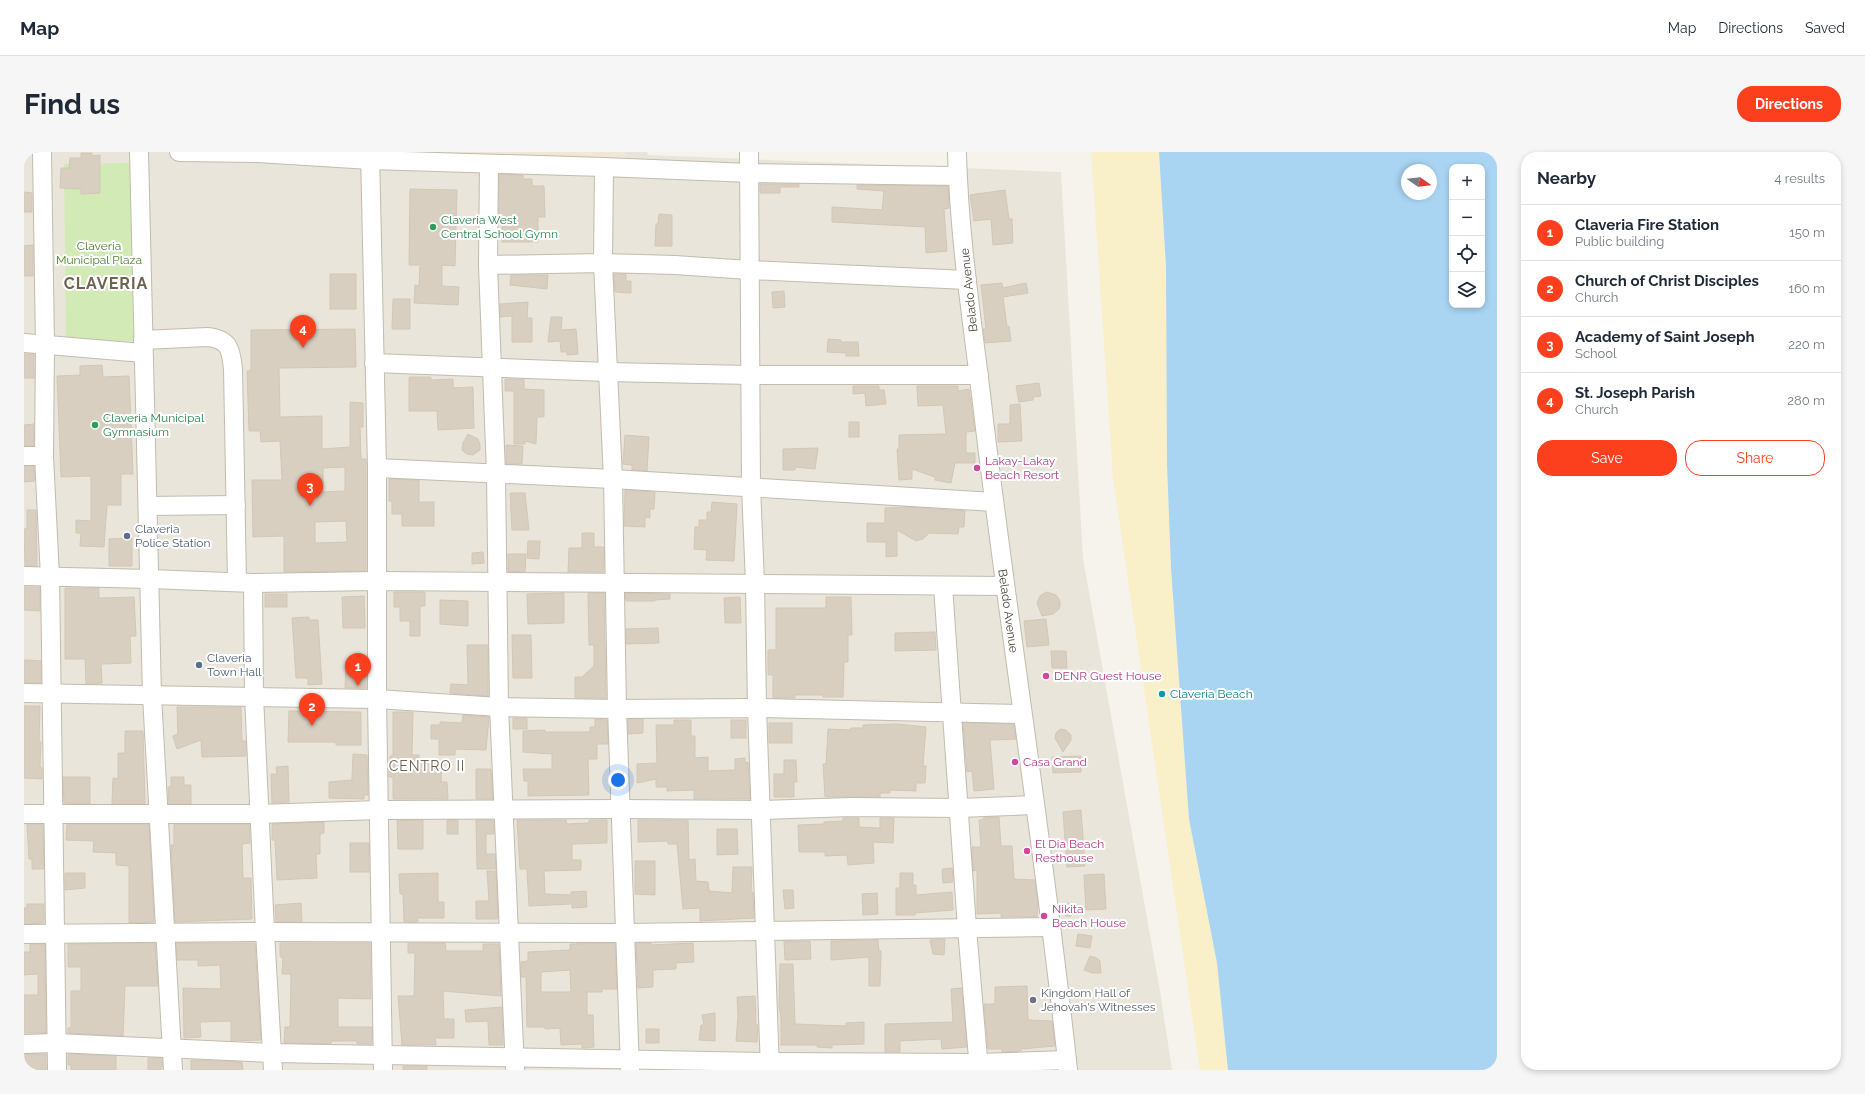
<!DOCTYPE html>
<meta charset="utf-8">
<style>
:root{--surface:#fff;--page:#f6f6f7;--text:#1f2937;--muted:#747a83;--line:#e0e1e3;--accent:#fc3f1d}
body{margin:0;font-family:Raleway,sans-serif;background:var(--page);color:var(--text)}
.controls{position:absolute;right:12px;top:12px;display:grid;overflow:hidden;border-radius:8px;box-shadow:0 2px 6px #0003}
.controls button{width:36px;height:36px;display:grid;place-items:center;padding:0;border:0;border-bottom:1px solid var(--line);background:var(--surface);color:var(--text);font:20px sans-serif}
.compass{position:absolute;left:1377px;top:12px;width:36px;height:36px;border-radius:50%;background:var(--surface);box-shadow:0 2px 6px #0003;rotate:104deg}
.you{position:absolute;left:594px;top:628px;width:14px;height:14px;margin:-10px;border:3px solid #fff;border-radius:50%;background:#1a73e8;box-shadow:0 0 0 6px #1a73e833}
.badge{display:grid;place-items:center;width:26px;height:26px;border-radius:50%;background:var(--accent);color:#fff;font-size:13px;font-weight:700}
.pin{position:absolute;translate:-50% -33px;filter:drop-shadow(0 1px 2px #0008)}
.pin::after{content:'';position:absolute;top:21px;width:14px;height:12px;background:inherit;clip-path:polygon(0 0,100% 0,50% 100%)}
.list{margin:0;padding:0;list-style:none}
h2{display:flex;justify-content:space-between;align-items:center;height:52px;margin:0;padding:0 16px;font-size:17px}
h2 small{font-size:13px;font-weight:400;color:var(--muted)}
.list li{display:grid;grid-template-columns:26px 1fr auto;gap:12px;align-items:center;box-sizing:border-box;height:56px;padding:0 16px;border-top:1px solid var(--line)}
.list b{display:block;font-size:15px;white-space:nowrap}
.list p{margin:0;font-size:13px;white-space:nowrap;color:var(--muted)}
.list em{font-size:13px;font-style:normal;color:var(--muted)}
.actions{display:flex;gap:8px;padding:12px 16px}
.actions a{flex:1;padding:9px 0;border:1px solid var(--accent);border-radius:16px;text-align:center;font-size:14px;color:var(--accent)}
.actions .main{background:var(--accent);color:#fff}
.icon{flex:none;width:22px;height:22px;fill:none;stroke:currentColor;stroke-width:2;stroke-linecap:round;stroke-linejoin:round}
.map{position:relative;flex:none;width:1473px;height:918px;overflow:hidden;border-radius:16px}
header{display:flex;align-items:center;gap:24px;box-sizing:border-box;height:56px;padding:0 20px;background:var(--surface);border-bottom:1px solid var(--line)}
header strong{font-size:19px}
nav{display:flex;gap:22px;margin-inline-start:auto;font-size:14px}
.intro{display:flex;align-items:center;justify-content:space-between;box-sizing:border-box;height:96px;padding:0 24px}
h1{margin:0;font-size:28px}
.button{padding:10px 18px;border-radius:16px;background:var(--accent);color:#fff;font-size:14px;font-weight:700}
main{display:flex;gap:24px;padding:0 24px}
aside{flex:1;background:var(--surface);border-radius:16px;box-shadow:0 2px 6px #0003}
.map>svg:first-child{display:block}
</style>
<header>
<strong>Map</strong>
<nav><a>Map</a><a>Directions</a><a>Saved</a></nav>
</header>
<div class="intro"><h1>Find us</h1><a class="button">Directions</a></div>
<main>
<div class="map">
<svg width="1473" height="918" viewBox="0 0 1473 918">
<rect width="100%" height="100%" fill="#f6f3ec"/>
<path fill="#eae5da" d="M0,0h623l1,3 413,17 22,386 77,433 12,79h-1148z"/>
<path fill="#efe8d6" d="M355,0h247v7l-247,-1z"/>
<path fill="#d2eab5" d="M108,11l2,178 -68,1 -2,-178z"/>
<path fill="#f9efc9" d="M1067,0h68l7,114 1,198 4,104 18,251 28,144 11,107h-28l-87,-592z"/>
<path fill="#a9d4f2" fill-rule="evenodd" d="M1135,0h338v918h-269l-11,-107 -28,-144 -18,-251 -4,-104 -1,-198zM1428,15h30v138h-30zM1383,18h24v24h-24z"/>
<g fill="#d8cfc1" stroke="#d3c7b4" fill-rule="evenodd">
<path d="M57,1h11v3l8,-1v38l-19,1v-5l-21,-1 1,-20h8l1,-10h11z"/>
<path d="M475,22l24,1v4h9v7h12l1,31h-7v25h-36v-25h-3z"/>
<path d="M736,32h39v3h-19v6h-20z"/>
<path d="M833,33l91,1 1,22 -5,1 3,42 -21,2 -1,-26 -93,-5v-15l50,3 2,-19 -27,-2z"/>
<path d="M386,37l47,1 -2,76 -13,-1v21l17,1 -1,18 -44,-2 1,-18 4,1 1,-21h-11z"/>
<path d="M981,38l4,29h3l1,24 -20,2 -2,-26 -17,2 -4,-26z"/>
<path d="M0,40l8,1v19h-8z"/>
<path d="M635,62l13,1v31h-17l1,-22h2z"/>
<path d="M9,93v31h-9v-30z"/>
<rect x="306" y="122" width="26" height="35"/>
<path d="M590,122h12v7h5v12l-16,-1z"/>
<path d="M487,123h37l-1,14 -37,-4z"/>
<path d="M978,131l1,5 23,-5 2,10 -25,4 4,30 2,-1 2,15 -26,2 -2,-14h3l-5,-44z"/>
<path d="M760,139l1,16 -12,1 -1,-16z"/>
<path d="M369,147h17v30h-18z"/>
<path d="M504,150l-1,16h5v24h-20v-26l-12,1v-13z"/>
<path d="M527,165h11l-1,13 15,-1 2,25 -11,1v-3h-6l-1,-11 -12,1z"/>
<path d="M331,177l1,38 -77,1 1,49 42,-1v33l28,-2v-45l13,1v24h-3l1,32h5v112l-82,1v-36l-31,1 -1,-57h30l-2,-39 -19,1 -1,-11h-11l-2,-60h4v-41zM321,315v24l-22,1v-24zM322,369l1,21 -32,1v-21z"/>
<path d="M804,187l13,1v2h17l1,14h-13v-3l-19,-1z"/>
<rect x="0" y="202" width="10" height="24"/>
<path d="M78,213l1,12 26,-1 4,98h-12v31h-14l-3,42 -24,-1 1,-13h-5v-13l15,1v-45l-30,1 -4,-101 23,-1v-9z"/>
<path d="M385,225h22v3l22,-1v9l20,-1 1,41 -36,2 -1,-19h-28z"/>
<path d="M481,227h19v10l20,1v27h-7l-1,27 -11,-3v3h-11v-53h-9z"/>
<path d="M1015,231l2,13 -8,1v3l-14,2 -3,-16z"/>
<path d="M829,234h26v4h5l2,14 -20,2 -1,-13 -12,1z"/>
<path d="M893,234h41v5l11,-2 6,42 -9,1v21h9v10h-20l-4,20 -16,-3v-3l-23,-8v10l-13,1 -2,-31h2v-14l47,-1 -3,-29 -25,1z"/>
<path d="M996,252l2,37 -24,1v-18h12v-19z"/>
<rect x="825" y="270" width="10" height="15"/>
<path d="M10,272v22h-10v-21z"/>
<path d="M444,282l10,5 2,5v6l-7,5 -6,-1 -5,-4 1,-7z"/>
<path d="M601,283l24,2 -2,34 -15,-1v-5l-9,-1z"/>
<path d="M482,293l17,1 -1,18h-16z"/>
<path d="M794,296l-3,21 -20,-2v3h-12v-21z"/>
<path d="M0,314h10l1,15 -11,1z"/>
<path d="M365,327l30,1v22h15v24h-32v-12h-10v-13h-3z"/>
<path d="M601,338l30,2 -1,17h-4v9l-5,-1v10l-21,-1z"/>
<path d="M486,341h15l4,37h-17z"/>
<path d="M688,350l25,2 -3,57 -28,-1 1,-10 -13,-1 1,-22h4v-7h8v-8h4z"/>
<path d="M881,355l60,4 -1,16h-5l-1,7 -29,-1 -6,6 -7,2 -19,-11v26l-11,1v-15h-19v-19h18v-15z"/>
<path d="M3,358h9l1,56h-12l-1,-37h3z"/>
<path d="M558,381h12v14h10v25h-36l1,-24h13z"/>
<path d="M108,386v28h-23v-27z"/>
<path d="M504,389h12l-1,18 -12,-1z"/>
<path d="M459,400l1,11 -12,1v-11z"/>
<path d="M484,402h18l-1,18h-17z"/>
<path d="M0,435h16v24l-16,-1z"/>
<path d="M41,436h34v10l35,-1 2,39h-6l1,27 -30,1 1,19 -16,1 -1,-25h-20z"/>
<path d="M370,440h31v14h-5v30h-10v-15h-10v-14h-6z"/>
<path d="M1022,440l10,3 4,6v4l-1,4 -6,5 -11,2 -5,-13 3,-7z"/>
<path d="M540,441v30l-36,1 -1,-30z"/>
<path d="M564,441h16l2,105h-31v-21h7l12,-11v-21h-5z"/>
<path d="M601,441l45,1v5l-15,1v1h-29z"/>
<rect x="241" y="442" width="22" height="13"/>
<path d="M340,444l1,32h-22l-1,-31z"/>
<path d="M716,445l1,26h-16l-1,-25z"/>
<path d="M802,445h25l1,38h-4v27h-4l-1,35h-20v-2h-28v3h-22v-23h-5v-25h8v-42h50z"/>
<path d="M416,448l28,1v25l-28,-2z"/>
<path d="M285,465v3h9l4,64 -14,1v-7h-12l-4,-60z"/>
<path d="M1022,467l3,26 -22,2 -3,-26z"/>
<path d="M634,476l1,15 -33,1v-15z"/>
<path d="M911,480l1,18 -41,1v-18z"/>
<path d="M488,483h19l1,43h-19z"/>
<path d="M443,493h21v51l-38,-3 1,-9 17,1z"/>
<path d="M1027,499h15l1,17h-15z"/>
<path d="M0,508l17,1v22h-17z"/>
<path d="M322,509l20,1v26h-21z"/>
<path d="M0,554h16l-1,36h2l-1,25 2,1v11l-18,-1z"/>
<path d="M153,555h64l1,34h4v15l-44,1 -1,-17 -24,9 -4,-13 5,-2z"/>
<path d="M265,559l72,1v33h-25v-3h-48z"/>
<path d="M369,560h20l-1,43h7v9h23l-1,18h6l1,17h-55v-22h-4v-15h1v-6h3z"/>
<path d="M439,563l26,2 -3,33 -31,-1v6h-16v-16h-8v-14h9v-3l22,1z"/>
<rect x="489" y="566" width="14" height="11"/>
<path d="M571,567l12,1 1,24h-11v15h-9l1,36 -61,1v-15h-4l-1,-12h29v-15l-29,-2v-21l22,-1v2h45v-5h5z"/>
<path d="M604,567h15v14l-15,1z"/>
<path d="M650,568h17v16h4v22l13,-1v14l27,-1v-11l10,-1v5l3,-1 2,37h-56v-9l-27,1v-4h-11v-8l-19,4v-19l20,-1 -1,-38h18z"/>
<rect x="707" y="568" width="15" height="18"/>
<rect x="745" y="571" width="23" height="20"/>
<path d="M939,571l51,1 2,15 -26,1 4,49 -20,2 -2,-20 -5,1z"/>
<path d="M873,572l29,3 -3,39h3l-1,17h-9v8l-26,-1v3h-10v4h-55l-2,-33h3l2,-35 22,1 1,-2h12v-3z"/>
<path d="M1036,577l6,1 5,5v5l-8,12 -8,-14 1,-5z"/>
<path d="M101,579h18l2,73h-33l1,-26 5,1v-26h7z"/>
<path d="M329,602l14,1 1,40h-4v4l-35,-1v-16l23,-2z"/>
<path d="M1057,604v16l-28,1 -1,-16z"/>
<path d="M760,608h12l1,22h-3v15h-20v-23h10z"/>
<path d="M264,614l1,36 -17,1 -1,-29h6l-1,-7z"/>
<path d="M452,617h15l2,30h-17z"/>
<path d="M39,625h27v27l-26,-1z"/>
<path d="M147,625h13v8h7v19h-22l-1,-17h3z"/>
<path d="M1057,658l4,56 -18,1 -4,-55z"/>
<path d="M975,665l2,29h11l2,33 21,1 3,22 -1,15h-36v-4l-24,1v-44l-4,1 -1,-24h9l-2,-27h4v-2z"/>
<path d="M819,666h16v9l21,1v-10h14l-1,25 -20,-1 1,21 -26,2 -1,-10 -22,1v-4h-26l-1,-27 26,-1v-2l19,-1z"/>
<path d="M373,668h26v29h-25z"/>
<rect x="423" y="668" width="11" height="14"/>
<path d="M452,668h17l1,14h-8v20h9l1,15h-19z"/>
<path d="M493,668h49l1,4 22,-1v-3h18v23l-35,1v16h9v10l-37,1 1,23 26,1v-3l15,-1 1,16 -15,1v-4l-43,2 -2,-37h-7z"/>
<path d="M614,668h50l1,40 6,-1 1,22 12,1 1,9 23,2 1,-26h19l-1,25h2l1,26 -54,3v-13l-17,1 -6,-65h-9v-3l-30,1z"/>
<path d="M300,670v11l-4,1v20h-4l1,24 -40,2 -2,-40h-3v-16z"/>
<path d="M3,672h16l1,45h-12v-10h-3z"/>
<path d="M43,672h82l5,98 -25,1v-57l-13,-1v-12l-23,-1 1,-11 -28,-1z"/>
<path d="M150,672h75l1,19 -8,1 1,34h8l1,41 -77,3 -4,-77h3z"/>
<path d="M693,677h20l1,25 -21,1z"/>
<rect x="326" y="691" width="19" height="29"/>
<path d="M611,709h20v34l-20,-1z"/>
<path d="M928,716l1,14 -10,1 -1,-14z"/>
<path d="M463,719h9l2,48h-22v-18h13z"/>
<path d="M41,721h20v15l-20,2z"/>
<path d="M414,721v29h6v16h-27l1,4h-14l-1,-28h-3l-1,-20z"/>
<path d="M876,721h13v12h3v10l36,-3 1,18 -38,3v2h-19v-27h4z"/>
<path d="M1080,722l2,35 -20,1 -2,-35z"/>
<path d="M759,738h10l1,18 -9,1z"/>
<path d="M853,741l1,21 -15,1 -1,-21z"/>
<path d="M277,751l1,19h-26l-1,-17z"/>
<path d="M1043,751l11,4 -7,9h-5l-4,-5 1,-6z"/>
<path d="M3,752h17v19l-20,1v-16h3z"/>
<path d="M1054,782l14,2 -2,12 -14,-2z"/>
<path d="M921,787l-1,16 -11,-1 -3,-14z"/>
<path d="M854,788l1,11h2l-1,35h-11v-29l-38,3v-19z"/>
<path d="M760,789h26l1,18 -26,1z"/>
<path d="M131,791l3,43h-33l-2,50 -55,-3v-5h3v-37h10v-24h-13v-23z"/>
<path d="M152,791h79l6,97 -30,1v-20l-31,1 1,15 -17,1 -1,-50 38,1 -1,-24 -22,1v-6h-21z"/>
<path d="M256,791h90l1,56 -33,-1v29h34v17h-15v-3h-26v3l-47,-1 1,-16h5l1,-53h-9l1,-17h-3z"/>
<path d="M384,791h37l1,8h37v-7h16l2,52 -58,-5 1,28h10v19h-19l1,7h-34l-4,-49h16l1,-43h-7z"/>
<path d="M591,791l2,46h-15v3h-15v23h6l1,32 -12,1v-4l-21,1 -1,-17 -15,1v-2h-18l-1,-50h-5v-15l7,-1v-9l42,-2v-6zM546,818l1,22h-30v-20z"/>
<path d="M612,791h15v2l42,-2 1,19 -18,1v6l-23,1v17l-15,1z"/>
<path d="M6,792h15l1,89h-22v-38h14v-21l-14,1v-23h6z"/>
<path d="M1066,804l7,2 3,3 1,12h-9l-8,-3z"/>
<path d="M756,812h13l2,60 51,2v-3l18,-1v22l-32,1v3l-15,-1v-2h-36v-27l-2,-12z"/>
<path d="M1003,834l1,34 24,1 3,25 -34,3v2l-19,1v-3h-14l-4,-45h11v-17z"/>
<path d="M938,836l5,59 -25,2 -1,-10 -41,2v11h-15v-28l68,-2 -2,-33z"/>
<path d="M731,844l1,29h2l-1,17 -21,-1 2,-26 -1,-18z"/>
<path d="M478,855l1,38h-14l-1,-24 -22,1 -1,-12z"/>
<path d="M691,861v28l-16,-1 2,-15h3l-2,-10z"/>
<rect x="622" y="877" width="13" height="14"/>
<rect x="1" y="902" width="21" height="16"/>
<path d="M44,902l48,2v14h-45v-5h-3z"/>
<path d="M124,906h14v9h-1v3h-13z"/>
<path d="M167,908l51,2 1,8h-52z"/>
<rect x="379" y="914" width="24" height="4"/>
</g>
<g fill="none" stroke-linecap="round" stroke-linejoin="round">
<g stroke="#c2bbae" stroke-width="20">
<g id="minor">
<path d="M18,0l3,193 -1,111 6,121 7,493"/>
<path d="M115,0l13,544 21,374"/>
<path d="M155,0l79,1 112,7 234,7 146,6 207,3"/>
<path d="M346,0l7,316v231l6,371"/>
<path d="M725,0l2,335 4,96 2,125 13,362"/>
<path d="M933,0c2,90 17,179 27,268 26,217 61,433 84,650"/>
<path d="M465,12l-1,101 8,209 3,233 16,363"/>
<path d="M580,15l-1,96 10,216 4,230 13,360"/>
<path d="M464,113l115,-2 72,2 74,5 218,10"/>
<path d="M119,188l64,-3c22,2 24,12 26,32l4,213"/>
<path d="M0,191l119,10"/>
<path d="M350,211l233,9 143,3h229"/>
<path d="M0,304h20"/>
<path d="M353,316l236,11 381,23"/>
<path d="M124,354l88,-1"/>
<path d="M0,424l126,3 103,4 124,-2 627,5"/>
<path d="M229,431l1,113 11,236 8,138"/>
<path d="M919,434l24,342 12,142"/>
<path d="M0,541l353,6 122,8 118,2 140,-1 265,6"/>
<path d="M0,662h235l120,-4 241,-1 142,1 89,-3 108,1 76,-3"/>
<path d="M0,782l241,-2 360,1 425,-6"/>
<path d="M0,892l32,-1 216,10 498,9 208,1 89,-3"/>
</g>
</g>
<use href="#minor" stroke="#fff" stroke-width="18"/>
</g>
<g fill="#2e9e5b" stroke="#fff" stroke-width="1.5">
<circle cx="409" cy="75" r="4"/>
<circle cx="71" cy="273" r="4"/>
</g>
<g fill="#d1479c" stroke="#fff" stroke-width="1.5">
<circle cx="953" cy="316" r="4"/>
<circle cx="1022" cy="524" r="4"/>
<circle cx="991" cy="610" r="4"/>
<circle cx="1003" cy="699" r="4"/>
<circle cx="1020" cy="764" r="4"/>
</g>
<g fill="#5c6f8a" stroke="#fff" stroke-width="1.5">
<circle cx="103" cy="384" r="4"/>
<circle cx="175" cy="513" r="4"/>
</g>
<circle fill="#0f9aa8" stroke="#fff" stroke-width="1.5" cx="1138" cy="542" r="4"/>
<circle fill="#6b7280" stroke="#fff" stroke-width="1.5" cx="1009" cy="848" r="4"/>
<g text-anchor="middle" stroke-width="4" stroke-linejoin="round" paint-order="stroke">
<g font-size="12" fill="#27864d" stroke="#fff" text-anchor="start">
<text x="417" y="72">Claveria West<tspan x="417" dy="14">Central School Gymn</tspan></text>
<text x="79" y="270">Claveria Municipal<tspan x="79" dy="14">Gymnasium</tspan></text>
</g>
<g font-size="12" fill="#4a7f2a" stroke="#fff">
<text x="75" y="98">Claveria<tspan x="75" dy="14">Municipal Plaza</tspan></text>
</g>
<g font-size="12" fill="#4b4439" stroke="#fff">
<text transform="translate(945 138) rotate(-96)" y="4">Belado Avenue</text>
<text transform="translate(984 459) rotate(82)" y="4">Belado Avenue</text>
</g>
<g font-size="12" fill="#b23c85" stroke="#fff" text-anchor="start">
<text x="961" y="313">Lakay-Lakay<tspan x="961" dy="14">Beach Resort</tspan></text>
<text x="1030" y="528">DENR Guest House</text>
<text x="999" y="614">Casa Grand</text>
<text x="1011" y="696">El Dia Beach<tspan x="1011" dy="14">Resthouse</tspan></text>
<text x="1028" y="761">Nikita<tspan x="1028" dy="14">Beach House</tspan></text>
</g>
<g font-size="12" fill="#4e5e75" stroke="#fff" text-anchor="start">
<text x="111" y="381">Claveria<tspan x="111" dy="14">Police Station</tspan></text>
<text x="183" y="510">Claveria<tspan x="183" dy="14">Town Hall</tspan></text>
</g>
<g font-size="12" fill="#0d838f" stroke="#fff" text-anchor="start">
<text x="1146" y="546">Claveria Beach</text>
</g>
<g font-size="12" fill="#5b616d" stroke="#fff" text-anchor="start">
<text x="1017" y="845">Kingdom Hall of<tspan x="1017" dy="14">Jehovah's Witnesses</tspan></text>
</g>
<g font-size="14" letter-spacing="1" fill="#6e6250" stroke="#fff">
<text x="403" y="619">CENTRO II</text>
</g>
<g font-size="16" font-weight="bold" letter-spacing="1" fill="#6e6250" stroke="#fff">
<text x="82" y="137">CLAVERIA</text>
</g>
</g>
</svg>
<div class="controls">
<button>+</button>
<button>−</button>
<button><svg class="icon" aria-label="locate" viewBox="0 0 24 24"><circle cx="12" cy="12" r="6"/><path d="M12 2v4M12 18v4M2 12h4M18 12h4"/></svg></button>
<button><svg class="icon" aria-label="layers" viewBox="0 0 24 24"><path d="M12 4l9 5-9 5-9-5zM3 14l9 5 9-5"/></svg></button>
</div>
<svg class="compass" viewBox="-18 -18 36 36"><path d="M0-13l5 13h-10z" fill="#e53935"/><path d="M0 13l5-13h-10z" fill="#747a83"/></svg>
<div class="you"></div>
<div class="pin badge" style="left:334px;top:534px">1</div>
<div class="pin badge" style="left:288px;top:574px">2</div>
<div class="pin badge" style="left:286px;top:354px">3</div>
<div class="pin badge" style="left:279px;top:196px">4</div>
</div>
<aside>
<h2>Nearby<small>4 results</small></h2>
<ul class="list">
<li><span class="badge">1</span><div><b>Claveria Fire Station</b><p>Public building</p></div><em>150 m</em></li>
<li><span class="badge">2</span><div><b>Church of Christ Disciples</b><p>Church</p></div><em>160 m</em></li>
<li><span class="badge">3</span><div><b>Academy of Saint Joseph</b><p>School</p></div><em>220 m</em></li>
<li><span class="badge">4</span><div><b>St. Joseph Parish</b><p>Church</p></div><em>280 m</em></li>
</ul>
<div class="actions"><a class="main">Save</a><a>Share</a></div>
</aside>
</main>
